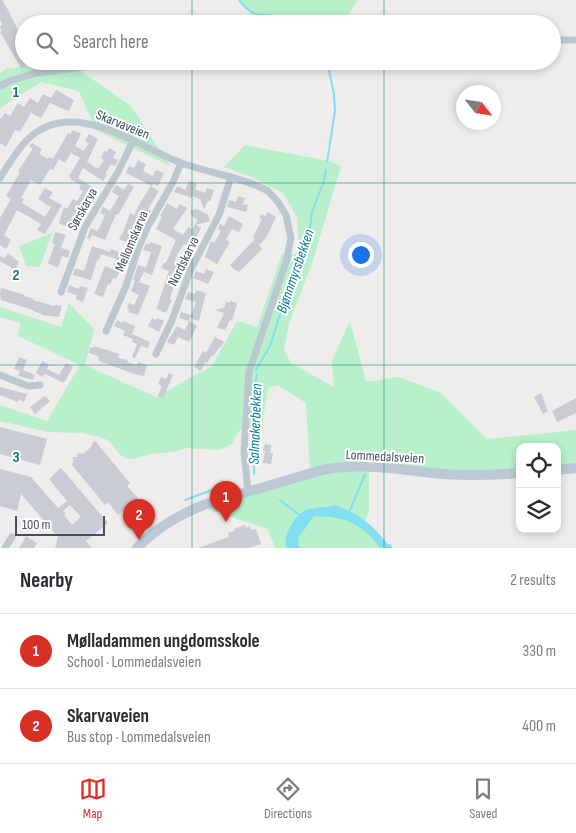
<!DOCTYPE html>
<meta charset="utf-8">
<style>
:root{--surface:#fff;--page:#f7f7f7;--text:#2b2b33;--muted:#7c7c81;--line:#e1e1e2;--accent:#d93025}
body{margin:0;font-family:"Sofia Sans Condensed",sans-serif;background:var(--page);color:var(--text)}
.controls{position:absolute;right:15px;bottom:15px;display:grid;overflow:hidden;border-radius:10px;box-shadow:0 2px 8px #0003}
.controls button{width:45px;height:45px;display:grid;place-items:center;padding:0;border:0;border-bottom:1px solid var(--line);background:var(--surface);color:var(--text);font:25px sans-serif}
.compass{position:absolute;left:456px;top:85px;width:45px;height:45px;border-radius:50%;background:var(--surface);box-shadow:0 2px 8px #0003;rotate:120deg}
.scale{position:absolute;left:15px;bottom:12px;width:90px;box-sizing:border-box;padding-left:5px;border:2px solid #44515b;border-top:0;font-size:14px;line-height:18px;white-space:nowrap;color:#44515b;-webkit-text-stroke:4px #fff;paint-order:stroke}
.you{position:absolute;left:360px;top:254px;width:18px;height:18px;margin:-12px;border:4px solid #fff;border-radius:50%;background:#1a73e8;box-shadow:0 0 0 8px #1a73e833}
.badge{display:grid;place-items:center;width:32px;height:32px;border-radius:50%;background:var(--accent);color:#fff;font-size:16px;font-weight:700}
.pin{position:absolute;translate:-50% -41px;filter:drop-shadow(0 1px 2px #0008)}
.pin::after{content:'';position:absolute;top:26px;width:18px;height:15px;background:inherit;clip-path:polygon(0 0,100% 0,50% 100%)}
.list{margin:0;padding:0;list-style:none}
h2{display:flex;justify-content:space-between;align-items:center;height:65px;margin:0;padding:0 20px;font-size:21px}
h2 small{font-size:16px;font-weight:400;color:var(--muted)}
.list li{display:grid;grid-template-columns:32px 1fr auto;gap:15px;align-items:center;box-sizing:border-box;height:75px;padding:0 20px;border-top:1px solid var(--line)}
.list b{display:block;font-size:19px;white-space:nowrap}
.list p{margin:0;font-size:16px;white-space:nowrap;color:var(--muted)}
.list em{font-size:16px;font-style:normal;color:var(--muted)}
.icon{flex:none;width:28px;height:28px;fill:none;stroke:currentColor;stroke-width:2;stroke-linecap:round;stroke-linejoin:round}
.map{position:relative;flex:none;width:576px;height:548px;overflow:hidden}
.search{position:absolute;background:var(--surface);box-shadow:0 2px 8px #0003;left:15px;right:15px;top:15px;height:55px;display:flex;align-items:center;gap:12px;box-sizing:border-box;padding:0 18px;border-radius:28px;color:var(--muted);font-size:19px}
.sheet{height:215px;background:var(--surface)}
nav{display:flex;justify-content:space-around;align-items:center;box-sizing:border-box;height:70px;border-top:1px solid var(--line);background:var(--surface);font-size:14px;color:var(--muted)}
nav a{display:grid;justify-items:center;gap:2px}
nav .on{color:var(--accent)}
.map>svg:first-child{display:block}
</style>
<div class="map">
<svg width="576" height="548" viewBox="0 0 576 548">
<rect width="100%" height="100%" fill="#efecec"/>
<g fill="#b7f0ca">
<path d="M238,0h120l-16,24h-51l-7,-5 -30,-2z"/>
<path d="M69,63l62,43 39,60 -74,-36 -17,-39 -38,-9 -41,26v-35l8,-5z"/>
<path d="M245,145l84,16 12,5 -28,94 -24,64 -5,26 7,13 43,24 -2,-26 18,-40 16,61 32,-5 42,15 47,47 89,-9v38l-19,2v-23h-37v26l-151,-7v45l-7,17 18,20h-105l-7,-19 -61,-20 103,-36 -4,-70 -28,-18 -10,3 -6,38 -18,1 -5,4 -7,13 -12,6 -34,-2 -12,4 -24,2 -12,4 -10,1 -8,-4 -11,-14 -8,-4 -19,-4 -34,-1 -48,-11v-16l47,16 33,-56 -62,-29 3,-13 -21,-6v-10l61,20 8,-24 25,26 -9,36 71,32 56,-31 25,-45 20,6 25,-73h18l-3,-37 -14,-24 -31,-16 -28,-10z"/>
<path d="M52,233l-12,34 -14,-1 -7,-20z"/>
</g>
<path fill="#82dff0" d="M334,505c27,10 35,17 54,39l3,1 2,3h-13c-20,-26 -34,-31 -66,-32l-15,21 -1,9 3,2h-15c-3,-13 8,-32 20,-38 8,-3 20,-2 28,-5z"/>
<g fill="none" stroke-linecap="round" stroke-linejoin="round">
<g stroke="#82dff0" stroke-width="2">
<path d="M239,0c17,23 23,9 42,19l6,-2 8,7"/>
<path d="M327,162l8,-51 -1,-17 -7,-33"/>
<path d="M256,370l14,-24 23,-72 14,-35 3,-11 2,-16 11,-28 3,-14"/>
<path d="M254,474l1,-90 2,-9"/>
<path d="M185,500l46,-17"/>
<path d="M280,500l21,16"/>
<path d="M349,513l16,-39"/>
</g>
</g>
<g fill="#c9ccd2" fill-rule="evenodd">
<path d="M0,0h2l6,10 16,32v19h10l-10,6 -3,1 -21,-36 2,-1 -2,-4 2,-3 -2,-4z"/>
<path d="M56,90l18,10 -4,9 -2,2 -18,-8 -9,15 -10,-5 -11,19 -5,-2 -9,17 -6,-4v-25l1,1 4,-6 5,3 8,-13 6,4 6,-9 8,5 5,-9 8,4z"/>
<path d="M73,130l8,4 -6,12 9,5 5,-8 -4,-2 4,-7 9,5 -11,23 11,7 6,-9 -3,-2 3,-7 3,1 2,-4 7,4 -3,6 5,2 -3,6 -4,-2 -6,10 2,1 -4,6 -20,-13 -5,10 17,11 -5,9 5,3 -4,6 -5,-3 -6,10 -1,-1 -8,16 -12,-6 5,-16 3,2 6,-10 4,2 6,-10 -4,-2 2,-4 -11,-6 1,-1 -2,-2 11,-18 -9,-5 -6,10 -6,-4 -6,11 -3,-1 -10,16 -9,-5 -10,18 3,1 -2,4 23,14 6,-10 -13,-8 7,-11 8,4 -4,6 13,7 -17,29 -8,-4 4,-6 -24,-14 -13,25 7,5 -5,9 -6,-4v-27l11,-19 -5,-3 14,-24 -2,-1 13,-19 1,-4 -3,-2 3,-3 10,6 -3,5 9,5 1,-2 4,2 15,-26 2,1z"/>
<path d="M138,160l8,4 -3,7 10,5 3,-6 8,3 -6,13 -5,-2 -1,2 -26,-13 3,-7 5,2z"/>
<path d="M189,181l8,3 -2,5 10,4 2,-5 7,2 -4,11h-2l-4,8 -4,-10 -8,-3v2l-18,-6 3,-6 8,4z"/>
<path d="M128,184l6,3 -16,28 -2,-1 -11,26 -13,-5 -2,4 -3,-1 4,-10 6,3 3,-4 5,-12 -5,-2 3,-6 7,4 9,-15 -7,-4 4,-7 8,5z"/>
<path d="M151,186l8,5 -11,18 3,2 -4,5 -3,-1 -6,12 3,2 -2,5 -6,-2 -5,11 -9,-4 2,-4h1l8,-22 4,2 6,-12z"/>
<path d="M238,196l7,2 -2,6 5,1 -2,7 -19,-5 2,-7 7,2z"/>
<path d="M167,203l10,6 3,-5 7,4 -14,21 10,6 5,-8 4,2 6,-9 -5,-3 -3,-6 7,-2 11,6 2,6 -14,4 5,3 -7,14 4,2 -3,5 -11,-5 -6,9 -4,10 6,3 -10,33 2,1 -6,13 -9,-4v-2l12,-36 -8,-3 3,-5h2l10,-23 -20,-11 6,-12 -2,-1z"/>
<path d="M268,212l8,5 -10,21 -7,7 3,4 -23,23 -4,-2 -5,-5 25,-26 -2,-2 9,-18 -3,-1 3,-4 3,2z"/>
<path d="M229,216l14,8 -4,8 -7,-3 -6,11 4,2 -13,22 -12,-7 6,-16 3,2 7,-12 -3,-2 2,-5 4,2z"/>
<path d="M55,232l11,3 -5,13 9,3 -2,7 -6,-2 -4,12 -10,-5 7,-19 -3,-1z"/>
<path d="M151,242l11,4 -10,29 -8,-3 -5,10 11,4 -12,29 -10,-3 1,-3 -2,-1 2,-5 5,2 5,-10 -8,-4 4,-10 -2,-1 5,-15 8,3 5,-16 -8,-2 3,-6h4z"/>
<path d="M92,246l18,6 1,-3 14,5 -3,9 5,2 -2,5 -4,-1 -5,10 -3,-1 -3,7 -2,-1 -5,13 -9,-3 11,-28 7,3 4,-10 -15,-5 -2,6h-2l-6,20 -18,-5 2,-7 9,3z"/>
<path d="M8,253l11,9 -4,8 -15,-9v-5l5,2z"/>
<path d="M206,269l8,3 -6,12 -15,-6 3,-7 8,3z"/>
<path d="M69,285l10,4 1,-3 8,2 -5,14 -7,-3 1,-4 -10,-3z"/>
<path d="M1,288l24,7 -1,1 10,3 -1,1 21,6 1,-1 7,1 -3,11 -18,-2 1,-1 -9,-3v-1l-32,-10 -1,-7z"/>
<path d="M196,290l10,3 -7,28 -9,-3 -1,3 -10,-3 2,-6 10,3 5,-13 -11,-3 3,-7 7,2z"/>
<path d="M230,301l7,2 -5,18 -2,-1 -5,10 -8,-2 7,-15 -9,-3 9,-2 2,-6 3,1z"/>
<path d="M152,318l4,2 1,-2 7,3 -5,11 -11,-6z"/>
<path d="M117,320l6,3v-2l12,5 -3,8 18,8 -2,6 -7,-2 -6,12 -3,-1 5,-13 -5,-2 1,-3 -10,-4 2,-4 -11,-5z"/>
<path d="M189,321l8,5 -8,16 -11,-5 -4,8 -7,-3 10,-16 8,4z"/>
<path d="M215,337l9,5 -4,6 -1,-1 -5,9 -2,-1 -5,8 -2,-1 -4,9 -7,-4 9,-16 3,2z"/>
<path d="M94,346l25,8 -1,4 10,2 -1,2 10,3 1,-3 9,3 -3,11 -10,-2 -35,-13 -1,-5 -9,-3 1,-6 3,1z"/>
<path d="M19,357l8,3 -4,10 12,5 -2,5 -15,-4 2,-5 -6,-2z"/>
<path d="M42,361l7,3 -2,5 12,6 7,-12 7,4 -9,16 -19,-9 -2,3 -7,-4z"/>
<path d="M169,373l4,2 -10,23 -5,-2 4,-10 -4,-2 3,-7 5,2z"/>
<path d="M0,387l27,7 -3,8 -5,-3 -1,3 -18,-7z"/>
<path d="M541,393l7,18 -5,3 -9,-17z"/>
<path d="M45,396l5,5 -15,13 -5,-7z"/>
<path d="M576,398v15l-19,9 -5,-11z"/>
<path d="M0,427l47,12 -7,26 -40,-11z"/>
<path d="M95,441l35,42 -3,3 11,12 -20,17 -10,-13 -3,3 -34,-41 2,-1v-6h4v-4l6,1 9,-8 -1,-1z"/>
<path d="M265,444l6,1 -1,8h3l-2,11 -8,-1 2,-12h-2z"/>
<path d="M61,468l47,55 -22,18 6,7h-37l3,-11 -37,-43 -4,17 -17,-5v-37l31,8 27,31 9,-7 -18,-22zM70,505l11,12 -9,8 -8,-10 2,-1 -3,-3z"/>
<path d="M245,525l1,3 4,-2 1,4 5,-1 5,15 -12,4h-51l31,-11 -1,-4 7,-2 -1,-2z"/>
<path d="M26,536l11,7 -3,5h-15z"/>
</g>
<g fill="none" stroke-linecap="round" stroke-linejoin="round">
<g stroke="#bcc8d0" stroke-width="7">
<path d="M552,40h24"/>
<path d="M0,86l10,-5 26,-8 95,-12"/>
<path d="M0,178c8,-13 16,-26 26,-37 45,-46 109,4 155,22 26,9 52,13 77,23l10,5 10,11 8,13 5,23 -5,24 -37,110 -5,80 4,40"/>
<path d="M61,292l24,-65 33,-55 15,-31"/>
<path d="M106,331l20,-45 12,-37 9,-21 26,-46 8,-19"/>
<path d="M156,354l16,-34 18,-49 29,-56 12,-38"/>
<path d="M0,375l28,11 12,-1"/>
<path d="M5,548l7,-11"/>
</g>
<g stroke="#bcc9d5" stroke-width="10">
<path d="M557,470l19,-2"/>
<path d="M137,548c19,-20 43,-34 69,-44l116,-34c41,-8 80,0 121,4 26,2 51,1 77,-1"/>
</g>
</g>
<path fill="none" stroke="#0f766e" stroke-width="1" stroke-opacity="0.55" d="M192,0v24M384,0v24M192,61v487M384,61v487M0,183h576M0,365h576"/>
<g text-anchor="middle" stroke-width="4" stroke-linejoin="round" paint-order="stroke">
<g font-size="14" fill="#44515b" stroke="#fff">
<text transform="translate(123 124) rotate(22)" y="5">Skarvaveien</text>
<text transform="translate(82 209) rotate(-61)" y="5">Sørskarva</text>
<text transform="translate(131 241) rotate(-67)" y="5">Mellomskarva</text>
<text transform="translate(183 261) rotate(-64)" y="5">Nordskarva</text>
<text transform="translate(385 456) rotate(3)" y="5">Lommedalsveien</text>
</g>
<g font-size="15" font-style="italic" fill="#078095" stroke="#fff">
<text transform="translate(295 271) rotate(-71)" y="5">Bjønnmyrsbekken</text>
<text transform="translate(255 424) rotate(-88)" y="5">Salmakerbekken</text>
</g>
</g>
<g font-size="16" text-anchor="middle" font-weight="bold" fill="#0f766e" stroke="#fff" stroke-width="4" stroke-linejoin="round" paint-order="stroke">
<text x="16" y="97">1</text>
<text x="16" y="280">2</text>
<text x="16" y="462">3</text>
</g>
</svg>
<div class="controls">
<button><svg class="icon" aria-label="locate" viewBox="0 0 24 24"><circle cx="12" cy="12" r="6"/><path d="M12 2v4M12 18v4M2 12h4M18 12h4"/></svg></button>
<button><svg class="icon" aria-label="layers" viewBox="0 0 24 24"><path d="M12 4l9 5-9 5-9-5zM3 14l9 5 9-5"/></svg></button>
</div>
<svg class="compass" viewBox="-18 -18 36 36"><path d="M0-13l5 13h-10z" fill="#e53935"/><path d="M0 13l5-13h-10z" fill="#7c7c81"/></svg>
<div class="scale">100 m</div>
<div class="you"></div>
<div class="pin badge" style="left:226px;top:522px">1</div>
<div class="pin badge" style="left:139px;top:540px">2</div>
<div class="search"><svg class="icon" aria-label="search" viewBox="0 0 24 24"><circle cx="10" cy="10" r="6"/><path d="M15 15l6 6"/></svg>Search here</div>
</div>
<section class="sheet">
<h2>Nearby<small>2 results</small></h2>
<ul class="list">
<li><span class="badge">1</span><div><b>Mølladammen ungdomsskole</b><p>School · Lommedalsveien</p></div><em>330 m</em></li>
<li><span class="badge">2</span><div><b>Skarvaveien</b><p>Bus stop · Lommedalsveien</p></div><em>400 m</em></li>
</ul>
</section>
<nav>
<a class="on"><svg class="icon" aria-label="map" viewBox="0 0 24 24"><path d="M3 6l6-2 6 2 6-2v14l-6 2-6-2-6 2zM9 4v14M15 6v14"/></svg>Map</a>
<a><svg class="icon" aria-label="directions" viewBox="0 0 24 24"><path d="M12 3l9 9-9 9-9-9zM9 14v-3h6M13 9l2 2-2 2"/></svg>Directions</a>
<a><svg class="icon" aria-label="saved" viewBox="0 0 24 24"><path d="M7 4h10v16l-5-4-5 4z"/></svg>Saved</a>
</nav>
